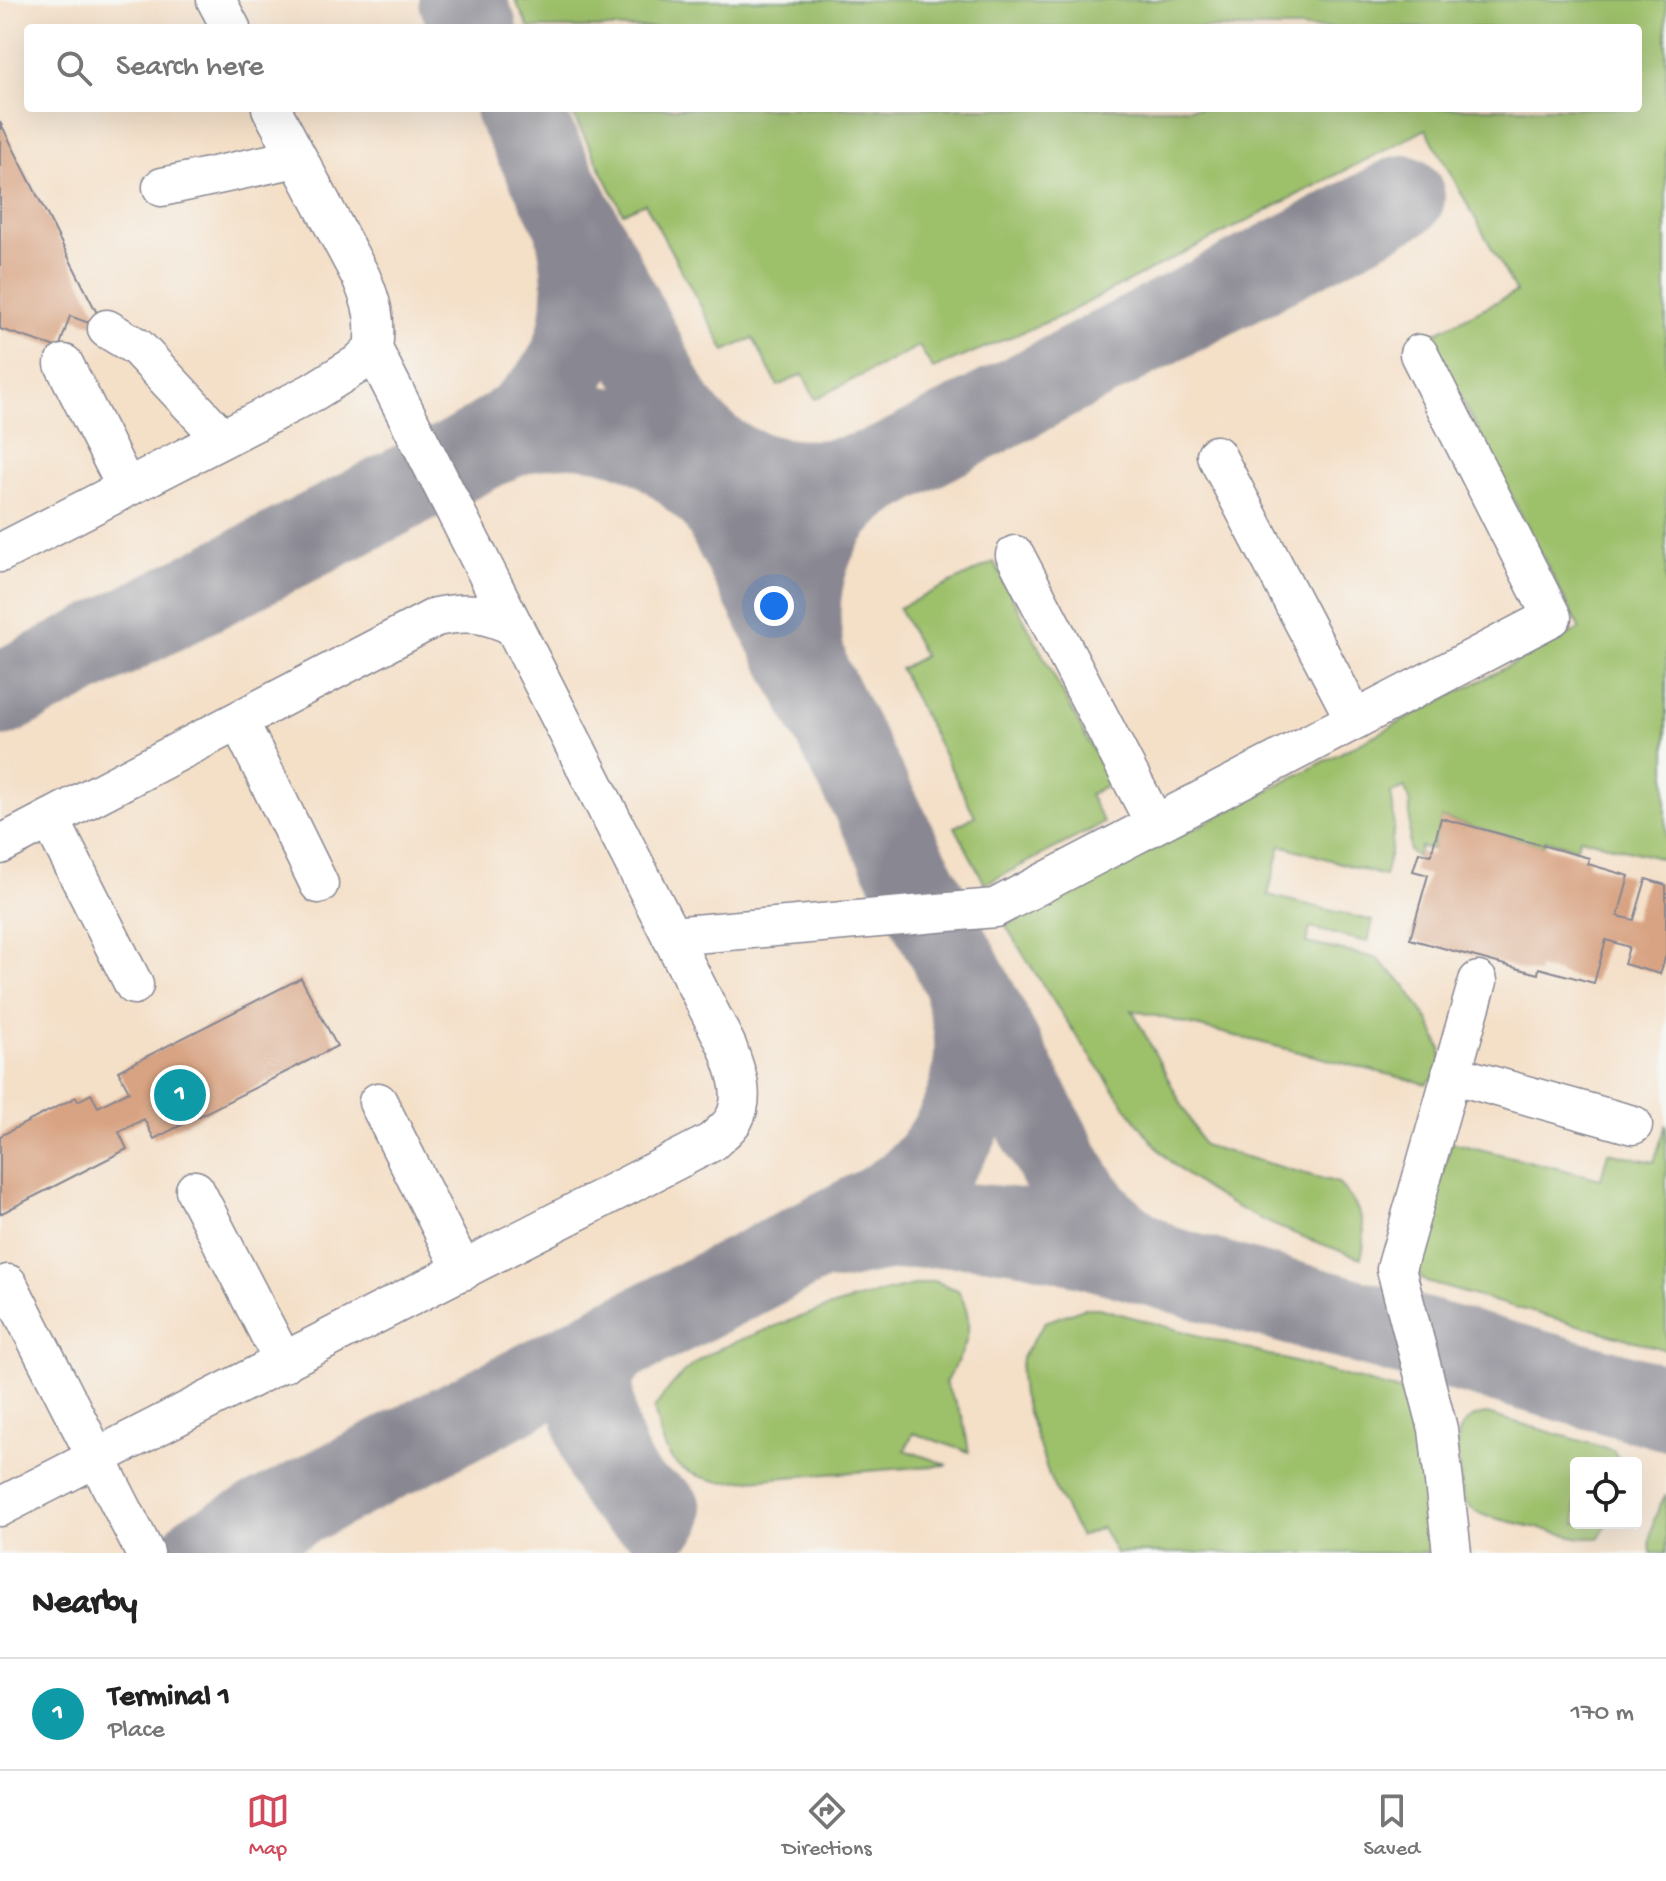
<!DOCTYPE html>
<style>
:root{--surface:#fff;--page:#f6f6f6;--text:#222;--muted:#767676;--line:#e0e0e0;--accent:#d1495b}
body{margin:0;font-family:"Gochi Hand",sans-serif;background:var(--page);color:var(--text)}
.controls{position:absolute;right:24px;bottom:24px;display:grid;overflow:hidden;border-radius:8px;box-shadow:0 8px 32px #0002}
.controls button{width:72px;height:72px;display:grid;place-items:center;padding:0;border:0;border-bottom:2px solid var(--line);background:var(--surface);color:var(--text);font:40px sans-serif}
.you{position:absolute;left:774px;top:606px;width:28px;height:28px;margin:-20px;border:6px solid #fff;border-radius:50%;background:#1a73e8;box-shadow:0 0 0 12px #1a73e833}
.badge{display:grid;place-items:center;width:52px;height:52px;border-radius:50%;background:var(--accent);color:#fff;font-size:26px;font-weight:700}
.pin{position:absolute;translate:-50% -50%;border:4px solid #fff;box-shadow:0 2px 8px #0006}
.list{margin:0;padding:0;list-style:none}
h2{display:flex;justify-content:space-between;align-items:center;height:104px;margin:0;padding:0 32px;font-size:34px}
h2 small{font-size:26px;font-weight:400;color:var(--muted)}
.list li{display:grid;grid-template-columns:52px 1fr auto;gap:24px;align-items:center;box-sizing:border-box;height:112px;padding:0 32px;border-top:2px solid var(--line)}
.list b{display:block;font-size:30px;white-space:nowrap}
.list p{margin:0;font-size:26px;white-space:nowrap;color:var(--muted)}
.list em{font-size:26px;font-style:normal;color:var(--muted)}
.icon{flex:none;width:44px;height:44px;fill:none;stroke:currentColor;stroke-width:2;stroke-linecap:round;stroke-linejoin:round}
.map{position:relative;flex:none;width:1666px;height:1553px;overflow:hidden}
.search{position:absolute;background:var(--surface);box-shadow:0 8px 32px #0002;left:24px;right:24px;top:24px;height:88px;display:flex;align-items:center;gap:20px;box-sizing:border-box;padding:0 28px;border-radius:8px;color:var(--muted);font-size:30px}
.sheet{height:216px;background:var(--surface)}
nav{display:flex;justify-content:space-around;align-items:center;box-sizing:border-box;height:112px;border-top:2px solid var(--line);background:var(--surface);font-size:22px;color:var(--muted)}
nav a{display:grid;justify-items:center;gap:4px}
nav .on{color:var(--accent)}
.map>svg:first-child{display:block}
</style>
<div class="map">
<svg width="1666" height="1553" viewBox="0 0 1666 1553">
<rect width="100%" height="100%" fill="#f6f6f2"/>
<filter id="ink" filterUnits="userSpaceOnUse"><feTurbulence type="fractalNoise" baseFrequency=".0125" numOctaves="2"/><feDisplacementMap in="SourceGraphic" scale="16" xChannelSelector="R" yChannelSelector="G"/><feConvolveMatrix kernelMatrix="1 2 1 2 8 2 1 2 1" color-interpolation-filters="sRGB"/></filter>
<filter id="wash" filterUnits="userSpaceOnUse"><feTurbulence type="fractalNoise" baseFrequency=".006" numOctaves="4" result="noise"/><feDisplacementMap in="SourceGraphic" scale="32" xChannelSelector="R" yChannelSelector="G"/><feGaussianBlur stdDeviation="1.8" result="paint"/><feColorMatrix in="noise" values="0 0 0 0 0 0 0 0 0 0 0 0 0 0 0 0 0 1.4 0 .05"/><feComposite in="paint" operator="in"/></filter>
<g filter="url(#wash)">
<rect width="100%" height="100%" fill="#f4dfc7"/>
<g fill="#9dc06a" stroke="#5c7864" stroke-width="2">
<path d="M515,0h1151v860l-86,-22 -4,10 -30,-8 -3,6 -101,-28 -10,31 -12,-2 -3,10 -8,-6 1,-47 -5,-16 -14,5c6,30 1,54 -7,83l-103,-31 -13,50 105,26 -5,21 -58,-14 -4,15 70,15 29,27 24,36 12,28 1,22 -16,13 -294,-74 71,135 135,38c21,22 32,44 23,75 -61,-21 -130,-46 -181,-88 -25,-20 -44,-50 -63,-76 -39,-55 -76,-110 -111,-168l574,-297 -151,-293 87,-44 -90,-163 -367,188 -126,52 -14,-23 -104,53 -12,-25 -25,12 -25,-48 -28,13 -80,-148 -22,10 -53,-105h1068v-80h-1109z"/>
<path d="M994,562l116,221 -21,12 15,28 -119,61 -30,-57 20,-11 -75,-147 24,-13 -25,-48z"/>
<path d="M1666,1124v226l-240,-68 -9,-9 34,-131 150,37 7,-27 46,10z"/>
<path d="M934,1281l24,9c21,37 7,59 -13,93l18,35 6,34 -56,-19 -8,17 43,15 -227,17c-52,-12 -55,-23 -67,-73 11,-17 24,-33 41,-46 17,-13 41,-21 61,-29 57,-24 117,-41 178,-53z"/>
<path d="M1084,1308h15l300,83 9,8 12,25 21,129h-325l-14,-26 -22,10 -29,-56 -29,-86 -2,-20 2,-18 23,-35z"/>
<path d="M1487,1414l126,36 9,13h-46v60h32l-9,15h-18l-95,-22c-9,-4 -17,-7 -21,-15 -4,-7 -4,-18 -5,-26 -3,-26 -10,-57 27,-61z"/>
<path d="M1666,1494v59h-15c-3,-23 4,-39 15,-59z"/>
</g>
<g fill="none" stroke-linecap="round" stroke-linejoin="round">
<g stroke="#888792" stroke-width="84">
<path d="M461,0l14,28"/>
<path d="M517,108l544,1059c27,48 54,77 104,101"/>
<path d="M678,417c52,72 142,79 218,45"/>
<path d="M484,446c87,-52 114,-111 94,-211"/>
<path d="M805,663c-16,-60 -2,-129 46,-172 14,-13 31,-21 47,-30l505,-264"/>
<path d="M0,695l475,-243c13,-6 26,-14 40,-18 45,-16 103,-10 144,16 19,12 35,28 52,43"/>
<path d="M838,1239c56,-15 121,-18 178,-9 27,4 53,12 79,18l571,160"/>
<path d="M615,1340c-7,9 -18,21 -21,31 -9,31 9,88 27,114 10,15 25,22 40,29"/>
<path d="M203,1553l676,-346c12,-8 26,-15 36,-25 51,-48 76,-120 52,-187"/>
</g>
</g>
<g id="blocks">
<g fill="#d8a382">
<path d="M0,122l105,207 -35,-13 -11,32 -59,-19z"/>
<path d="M1441,818l148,40 -1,6 41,12 -11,40 16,4 12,-41 20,6v70l-6,19 -36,-10 5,-17 -23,-7 -12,43 -55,-15 -1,6 -128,-35 18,-64 -15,-4 6,-19 12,3z"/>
<path d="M301,978l36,68 -183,93 -10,-20 -25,13 8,17 -127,65v-78l76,-39 2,4 13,-7 7,13 31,-16 -11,-20z"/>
</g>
</g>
</g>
<g filter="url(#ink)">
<use href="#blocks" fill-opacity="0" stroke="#888792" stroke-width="2"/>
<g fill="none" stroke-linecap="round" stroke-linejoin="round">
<g stroke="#888792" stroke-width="41">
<g id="minor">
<path d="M216,0l15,28"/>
<path d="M162,187l135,-29"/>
<path d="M107,329l30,18 85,91"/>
<path d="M64,364l62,123"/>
<path d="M1216,455l139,265"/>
<path d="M0,553l313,-161 45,-28 15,-15"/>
<path d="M1015,555l140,269"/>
<path d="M239,721l80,163"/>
<path d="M50,819l84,166"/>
<path d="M0,845l436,-228c33,-7 48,-4 78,9"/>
<path d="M671,936l324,-28 557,-291 -133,-263"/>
<path d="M1451,1074l182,51"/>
<path d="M378,1102l85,169"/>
<path d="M195,1190l89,173"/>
<path d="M8,1284l137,269"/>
<path d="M0,1507l712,-365c7,-7 18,-15 22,-23 13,-24 1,-50 -7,-73l-354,-697c4,-28 -1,-47 -12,-72l-90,-169"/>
<path d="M1452,1553l-14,-124 -42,-160 82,-288"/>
</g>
</g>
<use href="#minor" stroke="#fff" stroke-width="38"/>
</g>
</g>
</svg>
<div class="controls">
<button><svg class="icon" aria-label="locate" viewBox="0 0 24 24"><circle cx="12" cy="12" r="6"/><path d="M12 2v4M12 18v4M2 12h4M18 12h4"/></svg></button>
</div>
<div class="you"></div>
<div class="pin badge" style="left:180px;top:1095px;background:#0f9aa8">1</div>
<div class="search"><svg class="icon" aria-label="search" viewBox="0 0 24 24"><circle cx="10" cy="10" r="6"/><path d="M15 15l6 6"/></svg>Search here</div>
</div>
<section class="sheet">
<h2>Nearby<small></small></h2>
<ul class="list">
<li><span class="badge" style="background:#0f9aa8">1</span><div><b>Terminal 1</b><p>Place</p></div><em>170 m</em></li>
</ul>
</section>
<nav>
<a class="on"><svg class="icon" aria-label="map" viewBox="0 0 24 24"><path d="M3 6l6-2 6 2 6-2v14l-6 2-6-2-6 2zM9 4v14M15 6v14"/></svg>Map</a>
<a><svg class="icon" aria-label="directions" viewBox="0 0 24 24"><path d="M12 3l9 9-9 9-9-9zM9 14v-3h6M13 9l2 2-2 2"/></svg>Directions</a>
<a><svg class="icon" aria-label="saved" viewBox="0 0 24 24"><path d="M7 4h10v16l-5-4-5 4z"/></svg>Saved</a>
</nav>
